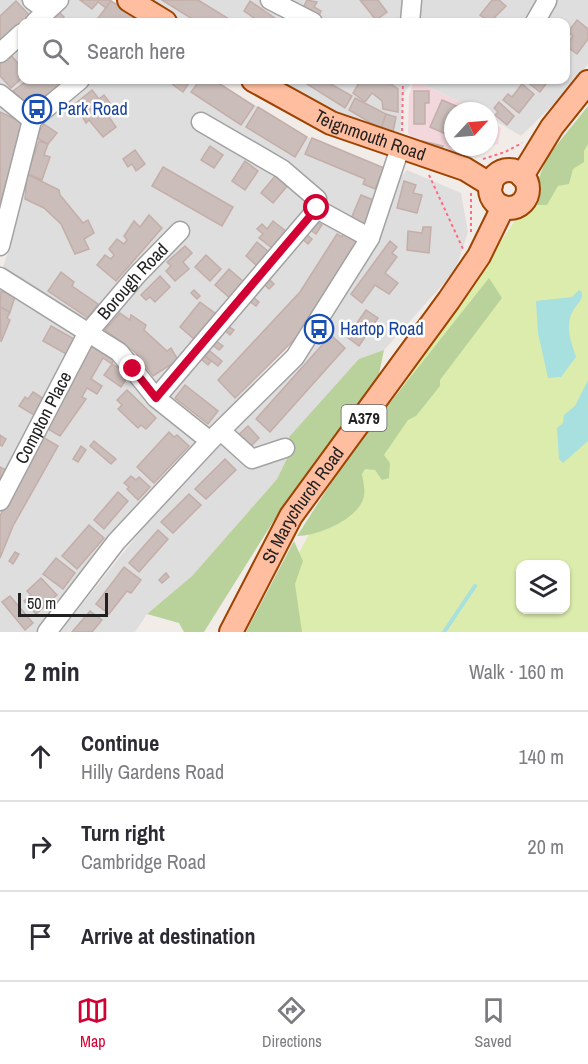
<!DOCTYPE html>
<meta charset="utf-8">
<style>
:root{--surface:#fff;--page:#f7f7f7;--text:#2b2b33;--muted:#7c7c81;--line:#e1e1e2;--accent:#d20033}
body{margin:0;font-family:"Archivo Narrow",sans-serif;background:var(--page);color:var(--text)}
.controls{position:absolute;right:18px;bottom:18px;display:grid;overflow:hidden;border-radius:12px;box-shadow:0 2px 4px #0004}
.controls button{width:54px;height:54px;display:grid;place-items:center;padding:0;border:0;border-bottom:2px solid var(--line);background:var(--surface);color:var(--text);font:30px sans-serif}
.compass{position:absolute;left:444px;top:102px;width:54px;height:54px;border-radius:50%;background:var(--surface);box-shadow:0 2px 4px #0004;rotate:64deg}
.scale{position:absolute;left:18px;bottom:15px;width:90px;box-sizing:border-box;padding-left:6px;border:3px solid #212121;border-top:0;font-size:16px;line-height:21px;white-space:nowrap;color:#212121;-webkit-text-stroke:4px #fff;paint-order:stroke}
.stop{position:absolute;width:18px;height:18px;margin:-14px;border:4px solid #d20033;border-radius:50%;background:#fff}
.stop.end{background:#d20033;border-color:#fff;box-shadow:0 2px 6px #0008}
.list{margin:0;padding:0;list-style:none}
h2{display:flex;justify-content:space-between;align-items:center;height:78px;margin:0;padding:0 24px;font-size:26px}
h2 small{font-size:20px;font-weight:400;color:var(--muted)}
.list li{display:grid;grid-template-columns:39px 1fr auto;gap:18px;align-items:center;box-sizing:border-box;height:90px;padding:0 24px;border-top:2px solid var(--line)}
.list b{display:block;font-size:22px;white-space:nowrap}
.list p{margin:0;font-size:20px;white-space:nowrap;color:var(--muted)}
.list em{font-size:20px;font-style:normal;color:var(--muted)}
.icon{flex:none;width:33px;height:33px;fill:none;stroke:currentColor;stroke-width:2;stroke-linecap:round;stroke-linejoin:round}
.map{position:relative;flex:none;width:588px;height:632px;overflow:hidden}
.search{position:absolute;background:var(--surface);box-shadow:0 2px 4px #0004;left:18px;right:18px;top:18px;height:66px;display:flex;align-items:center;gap:15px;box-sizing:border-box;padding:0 21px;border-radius:12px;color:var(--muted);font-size:22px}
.sheet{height:348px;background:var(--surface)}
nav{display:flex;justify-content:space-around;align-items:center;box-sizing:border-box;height:84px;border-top:2px solid var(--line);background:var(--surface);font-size:16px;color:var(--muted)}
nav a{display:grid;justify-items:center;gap:3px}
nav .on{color:var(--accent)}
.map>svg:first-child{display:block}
</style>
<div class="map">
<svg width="588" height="632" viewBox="0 0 588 632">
<rect width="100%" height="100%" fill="#f2ece8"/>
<g fill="#dfdede">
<path d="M0,0h110l25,16 -4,6h-109v58h44l-36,30 -30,118z"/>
<path d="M129,0h459v64l-29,35 -38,37 -32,-19v-6h-10l-65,-31h152v-58h-401z"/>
<path d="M90,80h124l93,57 77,31 -9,21 1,12 -69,126 -184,193 -85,112h-38v-356l8,-24 27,-115 11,-20z"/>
<path d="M253,80h160l-11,17 -2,51z"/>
<path d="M407,170l54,23 7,39 -13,39 -71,79 -25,10 -66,86 -16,33 -85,97 -45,38 -12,18h-75l83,-104 166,-177 63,-99 12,-26 13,-45z"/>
</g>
<g fill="#f2d7dc">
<path d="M414,80l64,31h-25v36h34l-21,6 -21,-2 -30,-8 -7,-10 1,-37z"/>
<path d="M489,119l12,9 -3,16 -9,2z"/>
</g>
<path fill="#dcecad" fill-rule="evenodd" d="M588,110v522h-331l76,-143 181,-267 11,-9 22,-56zM520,564h46v46h-46z"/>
<g fill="#b9d29b">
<path d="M588,106v38l-4,7v11l-11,7 -4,15 -11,2 -11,19h-10l-1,-19 11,-29z"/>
<path d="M489,278l13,20 -62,82v6l-24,30 -8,4 -24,35 6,8 -1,15 -7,2 -7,-10 -10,-1 -3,5c1,9 5,18 0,28 -9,19 -45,34 -65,34l54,-84z"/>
<path d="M384,350l-6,29 -97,130 -77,123h-20l-5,-9 -32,-9 45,-38 85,-97 16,-33 -4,-9 70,-78z"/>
<path d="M294,541l9,20 -8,23 7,48h-56z"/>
</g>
<g fill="#a7e0df">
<path d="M579,290l3,2c1,8 -4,11 -8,17 -10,16 -3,32 2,48l-15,20 -13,1 -10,-45 -2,-32 36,-4z"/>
<path d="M588,380v61l-25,22 -4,-4 -2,-31 6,-5 1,-8 11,-9z"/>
</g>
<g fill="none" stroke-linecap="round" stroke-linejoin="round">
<path stroke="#a7e0df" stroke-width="4" d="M444,632l31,-46"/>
</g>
<g fill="#cabdba" stroke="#c4aea9" stroke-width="1.5">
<path d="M80,0h30l1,1 -5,7 -8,-6 -6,7z"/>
<path d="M162,0h36l36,22h-37z"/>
<path d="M307,0l10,2 -3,5 7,4 -4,9 -14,-12z"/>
<path d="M360,0h18l9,12 -11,8z"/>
<path d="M492,0h7l7,6 -16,16 -10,-7z"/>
<path d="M16,1l16,17 -10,4v4l-22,21v-31z"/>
<path d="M111,1l24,15 -4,6h-36z"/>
<path d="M250,1l29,20 -2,1h-17l-16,-11z"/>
<path d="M57,10l7,7 -6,5h-12z"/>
<path d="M577,20l11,9v10l-11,15 -11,-8 7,-10 -5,-4z"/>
<path d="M10,54l12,14v10l-11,10 -11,-12v-14z"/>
<path d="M28,80h38l-36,30 -17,-19z"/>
<path d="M175,80h16l-8,12 -10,-7z"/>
<path d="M200,80h14l40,26 -13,19 -50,-33z"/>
<path d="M310,80h14l28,16 -7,12 -38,-24z"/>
<path d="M354,80h31l13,9v23l-15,-3 -1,-8 -10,-8 -7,9 -12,-9 6,-10z"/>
<path d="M529,80h20l-9,12 -13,-10z"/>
<path d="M522,84l12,10 -15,19 -16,-13 5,-6 4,3z"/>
<path d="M92,90l7,9 5,-4 6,8 -4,3 7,8 -4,3 7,10 -13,10 -14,-17 -3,3 -11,-19z"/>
<path d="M414,91h15v12h-4v21h-11z"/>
<path d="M355,98l31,16 -5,15 -32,-19z"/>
<path d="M442,100l26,11h-15v26l-23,-10z"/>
<path d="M499,102l15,14 -7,9 -12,-10 3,-3 -4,-4z"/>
<path d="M258,107l49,30 -12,20 -49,-30z"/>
<path d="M0,112l22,10 -20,89 -2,-1z"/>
<path d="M386,114l10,3 -3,15 -12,-3z"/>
<path d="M44,124l13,9 -9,11 -13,-7z"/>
<path d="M312,138l72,30 -9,21 -12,-5 2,-5 -60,-25z"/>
<path d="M39,141l9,3 -4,11 6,2 -8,23 -15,-6z"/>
<path d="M422,141l21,5 -3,12 -21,-5z"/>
<path d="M210,146l13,9 -9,13 -13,-8z"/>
<path d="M135,150l10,14 -9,7 -4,-7 -4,3 -5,-8z"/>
<path d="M245,161l13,10 -13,19 -13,-9z"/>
<path d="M163,167l70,40 -11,19 -70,-40z"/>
<path d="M27,174l32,16 1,5 23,28 5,-3 6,13 -10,6 5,10 -14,5 -14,-30 -17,-16 -19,-9z"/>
<path d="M276,175l12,10 -15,18 -12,-10z"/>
<path d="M404,181l12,4 -3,8 9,2 -5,18 -20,-5z"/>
<path d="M361,195l15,6 -11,26 -15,-6z"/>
<path d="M149,215l13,13 -46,53 -19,-16 8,-10 6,4 3,-4 -5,-6 8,-10 7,5 3,-4 -3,-4 10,-15 6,6z"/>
<path d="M273,221l13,10 -14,17 -13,-10 4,-4 -6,-5 5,-5 5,5z"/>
<path d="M315,221l7,4 -6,9 -7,-5z"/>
<path d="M423,227h8l-2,26 -22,-3 1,-19 14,2z"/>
<path d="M344,232l15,10 -52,85 -72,71 -17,-18 82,-88 37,-58 5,3z"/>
<path d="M305,233l7,6 -4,5 -7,-6z"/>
<path d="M390,241l7,6 -5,6 5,4 -12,16 13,10 -9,11 -14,-9 -13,18 -11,-9z"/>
<path d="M257,242l12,10 -12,14 -11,-10z"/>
<path d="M185,246l7,7 -9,9 6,7 -14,12 -9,-10 5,-5 -4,-4z"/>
<path d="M206,255l15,14 -11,12 -15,-14z"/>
<path d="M229,269l16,14 -14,16 -16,-14z"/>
<path d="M61,272l13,10 -2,4 26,18 -10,14 -40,-27z"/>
<path d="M160,276l10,11 -15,15 -5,-5 -4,3 -5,-5z"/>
<path d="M269,279l5,5 -5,5 -5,-5z"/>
<path d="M194,290l6,6 -3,3 -6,-6z"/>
<path d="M1,291l14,6 -5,15 -10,-5z"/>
<path d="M252,296l7,6 -3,4 -7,-5z"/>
<path d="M200,302l16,12 -21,26 -15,-13z"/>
<path d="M0,307l10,5 -3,6 3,2 -9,22z"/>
<path d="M366,310l12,8 -19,28 -12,-9z"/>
<path d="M120,313l10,7 1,-5 15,10 -2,5 23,21 4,-3 7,12 -25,16 -17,-23 -31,-23z"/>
<path d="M226,325l8,5 -4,5 -7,-6z"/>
<path d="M51,326l25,14 -8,15 -25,-14z"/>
<path d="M331,335l14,13 -75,84 -14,-13z"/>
<path d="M215,340l8,6 -4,4 -8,-6z"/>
<path d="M92,345l22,13 -2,6 -9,-6 -12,21 11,7 -5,8 -10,-6 -5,9 4,2 -26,37 -17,-10z"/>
<path d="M210,351l12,10 -4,5 -13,-10z"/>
<path d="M205,356l6,5 -3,4 -6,-5z"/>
<path d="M112,364l17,11 -8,12 -17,-12z"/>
<path d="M185,385l33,26 -10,13 -33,-26z"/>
<path d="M127,390l29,28 -10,11 -5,-4 -3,3 -20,-19 4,-4 -5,-5z"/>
<path d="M33,392l11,7 -10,16 -15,-9 6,-9 3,2z"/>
<path d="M248,426l11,12 -12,12 -12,-12z"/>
<path d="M169,432l5,5 3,-2 12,11 -35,37 -17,-16z"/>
<path d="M0,435l6,4 -4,7 -2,-1z"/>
<path d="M41,436l17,10 -45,80 -13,32v-42z"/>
<path d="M94,441l22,18 -5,5 -21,-18z"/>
<path d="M81,446l5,4 -8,12 -5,-3z"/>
<path d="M225,459l11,11 -30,29 -11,-10z"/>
<path d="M0,467l8,4 -8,17z"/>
<path d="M131,476l5,4 3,-3 11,10 -12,13 -11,-11 2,-2 -5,-4z"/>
<path d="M118,492l10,9 -24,28 -10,-9z"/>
<path d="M189,494l12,11 -28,28 -12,-11z"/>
<path d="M89,525l15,13 -27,31 -15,-13z"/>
<path d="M158,530l10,9 -29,33 -10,-9z"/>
<path d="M15,552l4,2 -6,10 -4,-3z"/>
<path d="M56,558l19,15 -12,16 -20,-15z"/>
<path d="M124,567l17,13 -10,13 -4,-2 -18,23 -13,-10z"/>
<path d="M166,573l3,4 -7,6 -3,-3z"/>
<path d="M41,578l16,17 -21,19 -12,-13 7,-6 -4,-4z"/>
<path d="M10,596l23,27 -8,7 -23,-28z"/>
<path d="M90,611l12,9 -10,12h-20z"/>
</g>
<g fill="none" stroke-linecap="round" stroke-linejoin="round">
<g stroke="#a2a2a2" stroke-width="21">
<g id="minor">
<path d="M32,0l15,11"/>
<path d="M270,0l43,22"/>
<path d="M35,22l24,-22"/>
<path d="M410,22l2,-22"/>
<path d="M535,22l12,-21"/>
<path d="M0,53l22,-20"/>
<path d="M0,94l32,26"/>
<path d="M201,122l81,47 35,30v10"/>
<path d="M317,209l53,29"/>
<path d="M0,246l32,-126 48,-40"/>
<path d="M0,277l119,75 37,46 54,43"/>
<path d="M156,398l161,-189"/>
<path d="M221,431l31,28 33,-11"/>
<path id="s1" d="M0,501l87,-167 50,-59 43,-44"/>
<path d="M47,632l69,-90 94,-101 85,-84 75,-119 30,-90"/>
</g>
</g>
<g stroke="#9e4300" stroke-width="26">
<g id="major">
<path d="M129,0l36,22"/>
<path id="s2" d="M253,80l78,43 134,46 26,16"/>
<circle cx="509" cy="189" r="19"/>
<path d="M522,176l30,-49 36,-45"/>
<path id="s3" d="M231,632l60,-116 158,-216 30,-44 24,-49"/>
</g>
</g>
<g stroke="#fe6c81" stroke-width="2" stroke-dasharray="3 3" stroke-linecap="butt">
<path d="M402,131l1,-51"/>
<path d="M483,159l22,-7 17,-9"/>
<path d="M429,175l34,74"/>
<path d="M471,193v39"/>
</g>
<use href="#minor" stroke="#fff" stroke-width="18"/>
<use href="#major" stroke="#ffbea0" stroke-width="22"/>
</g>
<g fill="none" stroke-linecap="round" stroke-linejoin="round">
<path stroke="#d20033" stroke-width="8" d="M133,369l23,29 161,-190"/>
</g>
<defs>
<g id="bus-ring" transform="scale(1.5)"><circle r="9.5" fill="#fff" stroke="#1a4fb4" stroke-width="1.5"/><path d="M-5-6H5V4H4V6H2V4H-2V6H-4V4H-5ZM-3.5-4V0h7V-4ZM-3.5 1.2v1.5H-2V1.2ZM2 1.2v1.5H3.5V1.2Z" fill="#1a4fb4"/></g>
</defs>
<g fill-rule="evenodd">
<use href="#bus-ring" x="37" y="109"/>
<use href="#bus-ring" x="319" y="329"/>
</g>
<g text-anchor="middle" stroke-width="5" stroke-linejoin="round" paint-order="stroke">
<rect fill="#fff" stroke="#646464" stroke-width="1.5" x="341.5" y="405" width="45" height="26" rx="4.5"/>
<g font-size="16" font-weight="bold" fill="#212121">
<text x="364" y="424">A379</text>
</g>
<g font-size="18" fill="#164399" stroke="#fff" text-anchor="start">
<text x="58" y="115">Park Road</text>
<text x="340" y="335">Hartop Road</text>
</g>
<g font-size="18" fill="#212121" stroke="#fff">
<text dy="6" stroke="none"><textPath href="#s2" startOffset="130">Teignmouth Road</textPath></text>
<text dy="6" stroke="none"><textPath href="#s1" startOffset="258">Borough Road</textPath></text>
<text dy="6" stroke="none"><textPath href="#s1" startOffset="94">Compton Place</textPath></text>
<text dy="6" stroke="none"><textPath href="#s3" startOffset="146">St Marychurch Road</textPath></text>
</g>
</g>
</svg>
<div class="controls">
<button><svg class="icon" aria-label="layers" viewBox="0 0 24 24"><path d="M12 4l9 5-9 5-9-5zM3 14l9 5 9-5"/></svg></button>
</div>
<svg class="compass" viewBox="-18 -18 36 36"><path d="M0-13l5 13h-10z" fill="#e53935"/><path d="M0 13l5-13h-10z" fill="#7c7c81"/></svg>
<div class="scale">50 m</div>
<div class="stop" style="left:317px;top:208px"></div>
<div class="stop end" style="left:133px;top:369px"></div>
<div class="search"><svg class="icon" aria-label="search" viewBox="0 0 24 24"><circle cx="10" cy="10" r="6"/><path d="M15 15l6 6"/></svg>Search here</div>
</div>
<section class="sheet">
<h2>2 min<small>Walk · 160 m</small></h2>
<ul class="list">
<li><svg class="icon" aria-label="ahead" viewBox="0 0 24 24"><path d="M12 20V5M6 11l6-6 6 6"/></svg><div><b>Continue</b><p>Hilly Gardens Road</p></div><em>140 m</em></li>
<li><svg class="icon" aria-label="right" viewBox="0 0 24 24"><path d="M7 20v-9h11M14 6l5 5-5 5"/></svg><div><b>Turn right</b><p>Cambridge Road</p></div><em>20 m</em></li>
<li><svg class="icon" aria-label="arrive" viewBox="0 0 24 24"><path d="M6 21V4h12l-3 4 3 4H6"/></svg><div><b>Arrive at destination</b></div></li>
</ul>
</section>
<nav>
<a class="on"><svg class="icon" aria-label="map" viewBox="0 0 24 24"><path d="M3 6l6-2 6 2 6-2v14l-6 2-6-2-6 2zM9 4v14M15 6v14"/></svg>Map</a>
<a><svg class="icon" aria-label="directions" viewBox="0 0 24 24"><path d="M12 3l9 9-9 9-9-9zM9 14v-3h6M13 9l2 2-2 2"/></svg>Directions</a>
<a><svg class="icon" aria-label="saved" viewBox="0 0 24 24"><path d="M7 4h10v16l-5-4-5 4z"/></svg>Saved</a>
</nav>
